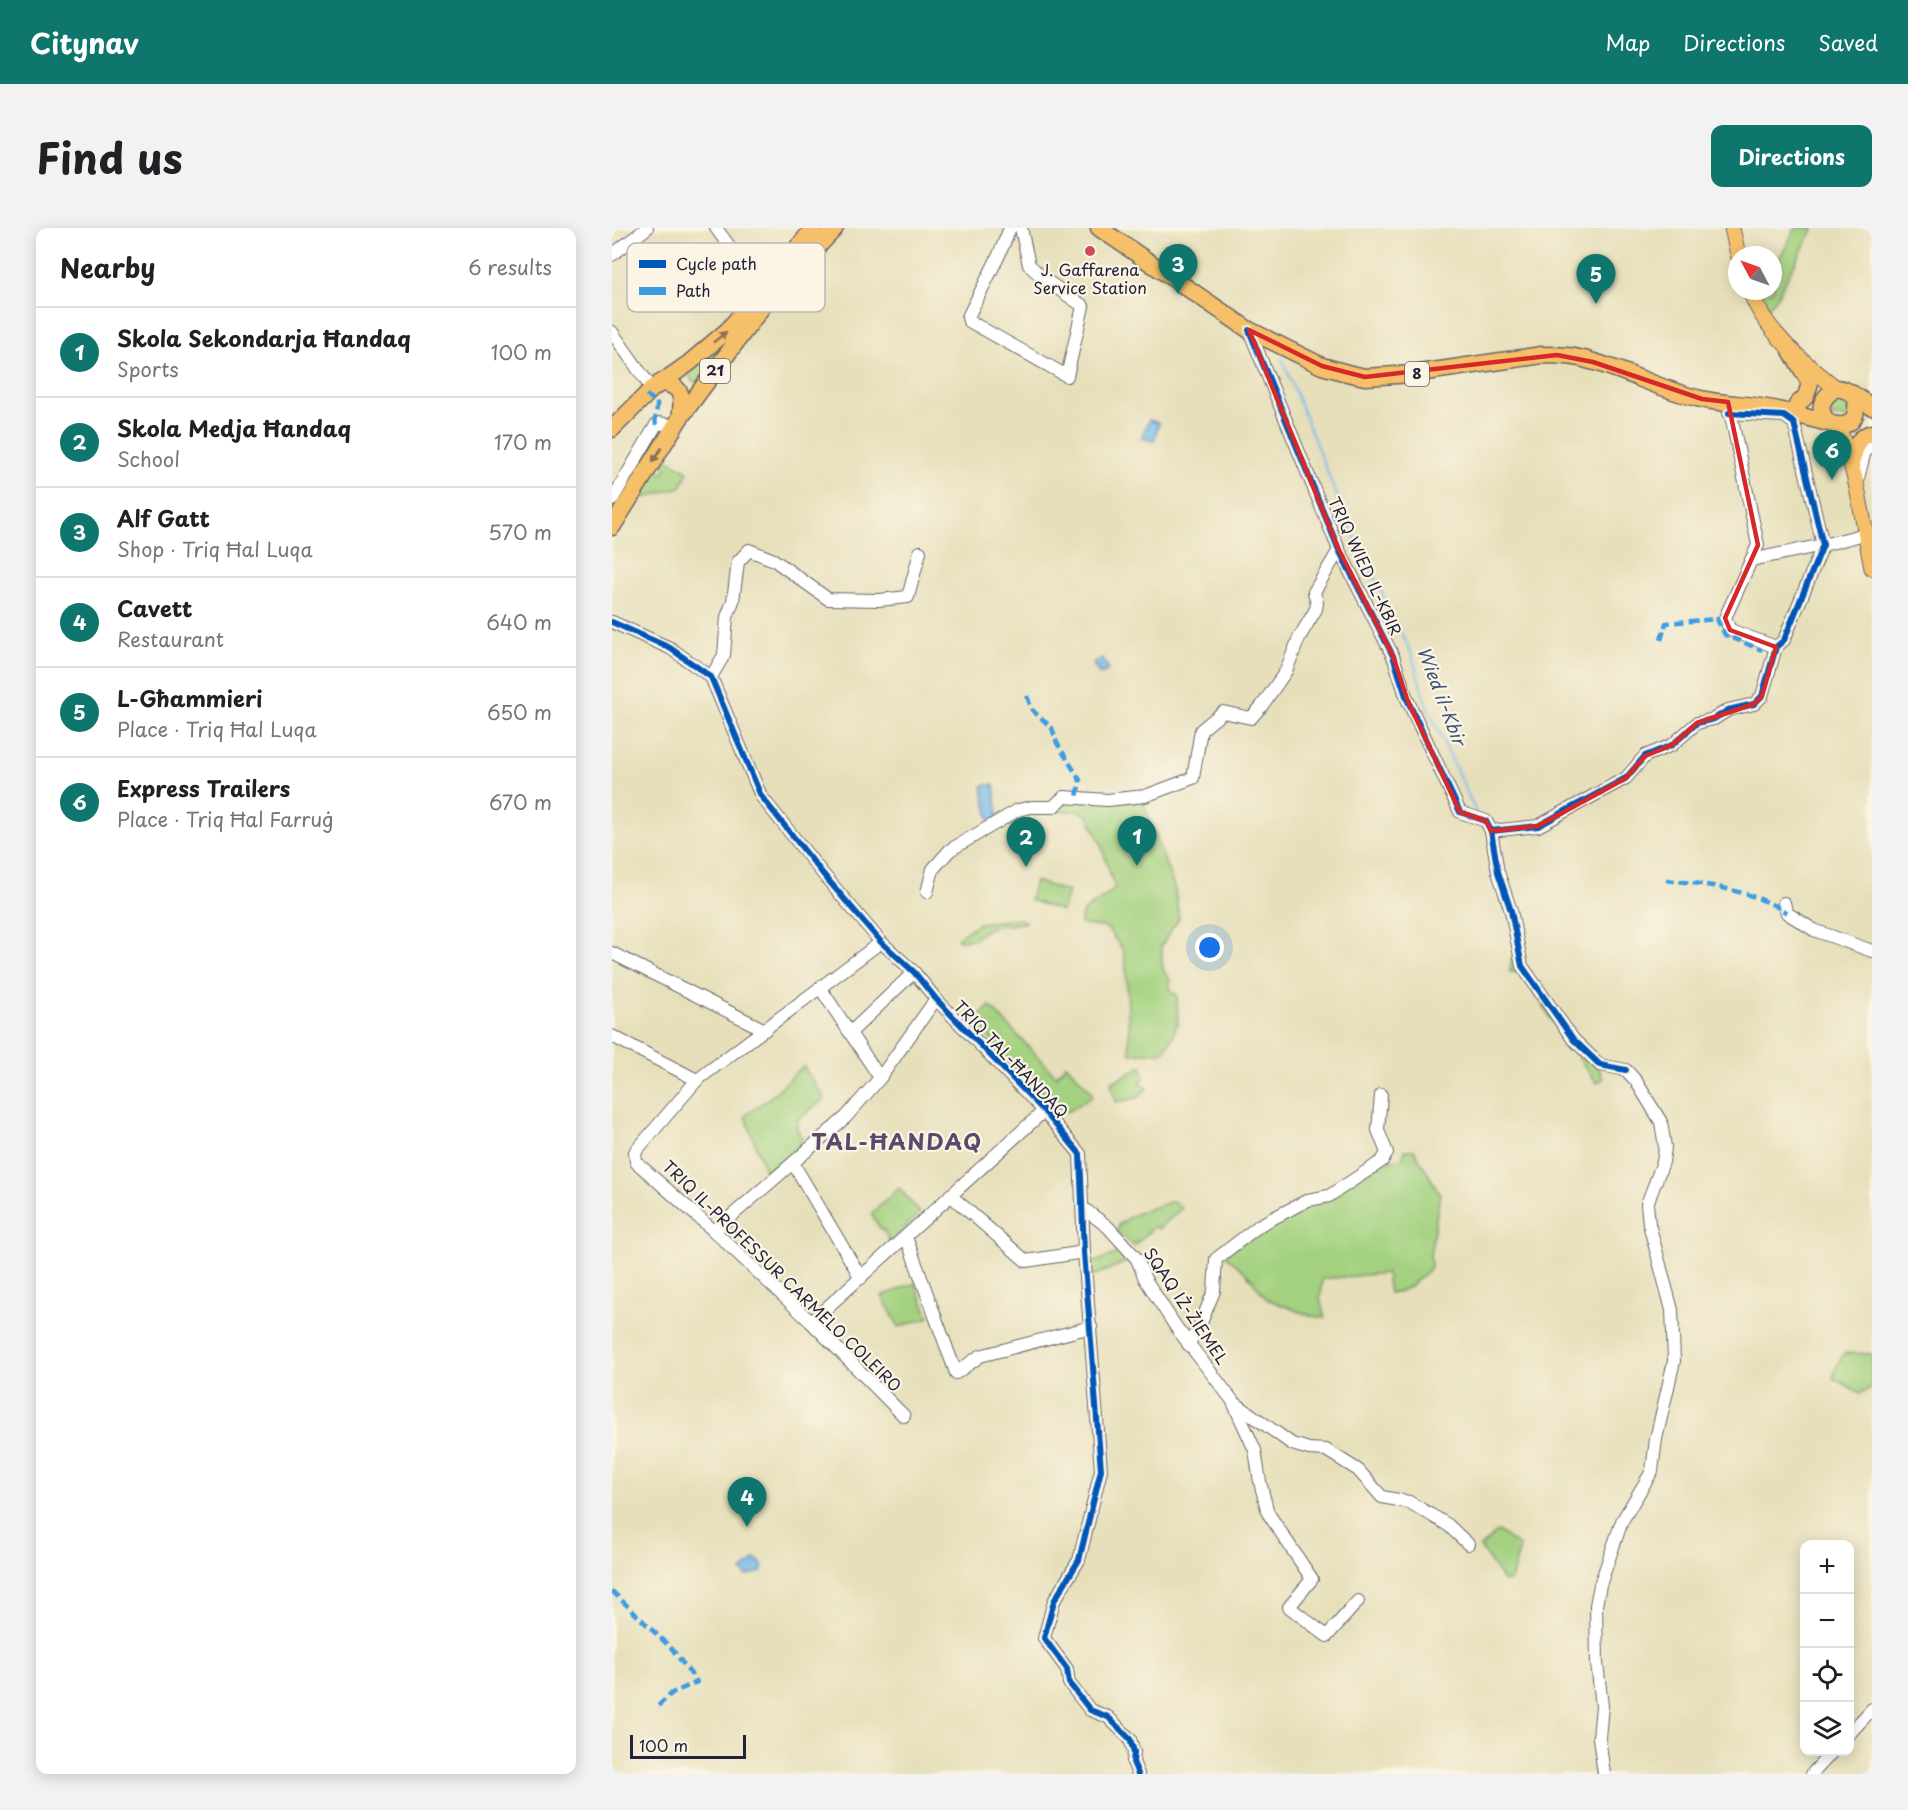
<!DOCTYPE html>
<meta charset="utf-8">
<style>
:root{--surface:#fff;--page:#f2f2f2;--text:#202124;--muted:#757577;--line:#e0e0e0;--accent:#0f766e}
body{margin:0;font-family:"Playpen Sans",sans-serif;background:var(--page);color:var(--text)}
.controls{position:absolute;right:18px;bottom:18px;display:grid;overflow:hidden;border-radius:12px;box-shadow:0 3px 15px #0003}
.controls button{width:54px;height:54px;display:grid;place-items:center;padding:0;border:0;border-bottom:2px solid var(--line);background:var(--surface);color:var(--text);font:30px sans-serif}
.compass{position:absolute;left:1116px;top:18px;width:54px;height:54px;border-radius:50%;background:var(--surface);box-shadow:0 3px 15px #0003;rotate:311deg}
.scale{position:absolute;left:18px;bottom:15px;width:116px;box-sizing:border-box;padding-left:6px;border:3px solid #22223b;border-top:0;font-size:16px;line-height:21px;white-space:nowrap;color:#22223b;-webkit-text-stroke:4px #fcf5e5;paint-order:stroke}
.you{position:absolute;left:598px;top:720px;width:21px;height:21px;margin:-15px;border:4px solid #fff;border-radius:50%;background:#1a73e8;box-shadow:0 0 0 9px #1a73e833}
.badge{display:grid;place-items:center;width:39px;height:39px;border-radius:50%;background:var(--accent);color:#fff;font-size:20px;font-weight:700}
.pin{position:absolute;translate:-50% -50px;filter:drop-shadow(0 2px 3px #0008)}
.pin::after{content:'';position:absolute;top:32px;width:21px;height:18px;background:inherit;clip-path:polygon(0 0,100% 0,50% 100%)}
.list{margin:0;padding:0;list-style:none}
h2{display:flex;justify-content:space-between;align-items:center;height:78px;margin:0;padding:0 24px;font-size:26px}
h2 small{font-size:20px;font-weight:400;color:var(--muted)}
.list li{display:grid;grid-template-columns:39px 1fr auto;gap:18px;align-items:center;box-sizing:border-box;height:90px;padding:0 24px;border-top:2px solid var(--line)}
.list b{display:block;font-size:22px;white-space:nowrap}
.list p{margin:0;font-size:20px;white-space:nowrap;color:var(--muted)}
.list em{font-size:20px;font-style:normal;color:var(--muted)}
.icon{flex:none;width:33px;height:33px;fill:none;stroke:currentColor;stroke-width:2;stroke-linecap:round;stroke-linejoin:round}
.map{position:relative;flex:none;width:1260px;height:1546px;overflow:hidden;border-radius:12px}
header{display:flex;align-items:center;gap:36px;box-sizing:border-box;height:84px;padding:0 30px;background:var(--accent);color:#fff}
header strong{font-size:28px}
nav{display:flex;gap:33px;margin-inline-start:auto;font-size:21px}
.intro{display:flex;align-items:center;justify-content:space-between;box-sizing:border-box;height:144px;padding:0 36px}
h1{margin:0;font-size:42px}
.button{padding:15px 27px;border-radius:12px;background:var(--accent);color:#fff;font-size:21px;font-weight:700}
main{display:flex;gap:36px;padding:0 36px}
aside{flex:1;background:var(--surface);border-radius:12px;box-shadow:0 3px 15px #0003}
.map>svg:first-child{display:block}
</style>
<header>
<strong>Citynav</strong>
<nav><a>Map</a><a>Directions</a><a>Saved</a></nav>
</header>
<div class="intro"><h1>Find us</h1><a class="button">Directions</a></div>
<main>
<aside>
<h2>Nearby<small>6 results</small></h2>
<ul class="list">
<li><span class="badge">1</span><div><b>Skola Sekondarja Ħandaq</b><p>Sports</p></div><em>100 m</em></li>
<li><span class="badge">2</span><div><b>Skola Medja Ħandaq</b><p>School</p></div><em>170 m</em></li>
<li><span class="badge">3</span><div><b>Alf Gatt</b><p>Shop · Triq Ħal Luqa</p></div><em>570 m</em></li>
<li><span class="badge">4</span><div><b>Cavett</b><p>Restaurant</p></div><em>640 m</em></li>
<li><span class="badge">5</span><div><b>L-Għammieri</b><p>Place · Triq Ħal Luqa</p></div><em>650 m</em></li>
<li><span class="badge">6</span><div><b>Express Trailers</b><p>Place · Triq Ħal Farruġ</p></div><em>670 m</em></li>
</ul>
</aside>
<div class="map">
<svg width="1260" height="1546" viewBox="0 0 1260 1546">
<rect width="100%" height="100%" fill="#fcf5e5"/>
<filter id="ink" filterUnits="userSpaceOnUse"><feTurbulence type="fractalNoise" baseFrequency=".0167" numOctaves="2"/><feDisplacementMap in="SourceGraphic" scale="12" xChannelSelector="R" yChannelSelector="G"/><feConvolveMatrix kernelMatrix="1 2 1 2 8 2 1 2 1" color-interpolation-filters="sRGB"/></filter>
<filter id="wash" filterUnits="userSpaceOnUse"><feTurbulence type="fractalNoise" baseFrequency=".008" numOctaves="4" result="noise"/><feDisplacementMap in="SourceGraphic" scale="24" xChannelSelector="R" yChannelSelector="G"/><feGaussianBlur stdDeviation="1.35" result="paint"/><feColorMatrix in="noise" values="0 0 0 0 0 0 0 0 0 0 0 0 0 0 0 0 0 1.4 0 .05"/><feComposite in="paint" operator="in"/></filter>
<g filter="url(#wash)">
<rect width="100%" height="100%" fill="#e6dfba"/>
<g fill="#a3d17f" stroke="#627a5d" stroke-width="1.5">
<path d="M1184,0h18l-39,72 -7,7 -7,-14 1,-2h11v-21z"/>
<path d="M209,1l2,2 -126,151 -5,-1 -4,-7z"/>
<path d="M1227,169l7,2 4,5 -4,14 -14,-1 -4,-11 7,-8z"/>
<path d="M51,229l25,14 -7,16 -44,13 18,-29 8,2 3,-6 -5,-7z"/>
<path d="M454,571l77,2 32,89 4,28 -18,28 2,24 6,8 2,14 6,3 1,30h-2l-2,10 -10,17 -34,2 -4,-88 -3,-16 -16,-22 -27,-4 3,-12 32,-23 -15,-48 -12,-25 -10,-5h-25z"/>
<path d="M423,653l33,11 -6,19 -32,-11z"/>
<path d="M407,691l7,3c-21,6 -33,-2 -51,17l-17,1 -1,-2 22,-15z"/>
<path d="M906,720v17l81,104 4,10 -6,4 -45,-62 -19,-32 -14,-17h-9l1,-12z"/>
<path d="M378,778l66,70 10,-12 25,27 1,5 -21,14 -10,3c-13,-7 -26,-17 -30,-30l-46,-50 -14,-10z"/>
<path d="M191,838l22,33 -27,20 -1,10 5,9 -7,14 -28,24 -22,-60 29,-22z"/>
<path d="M530,838l2,12 -4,6 7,4 -9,10 -22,4 -5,-19z"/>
<path d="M793,922h9l26,44 -10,61 1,12c-15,14 -21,24 -42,26l-3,-20 -64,6 -2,20 5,19 -17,-3 -41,-16 -21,-26 -21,-18 28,-19 136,-76 13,-1z"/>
<path d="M287,960l21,25 -30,30 -6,-13 -2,1 -11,-17z"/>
<path d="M561,973l9,7 -24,21 -3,-3 -21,20 -17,-14 2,-8 18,-11z"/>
<path d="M514,1022l8,9 -41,17 -3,-12z"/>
<path d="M303,1055l14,34 -30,10 -17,-31z"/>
<path d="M1232,1125l28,1v34l-12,5 -27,-15 4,-12z"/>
<path d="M886,1303l22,16 -9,33 -7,2 -24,-35z"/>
</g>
<g fill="#73b8ea" stroke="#4a6d92" stroke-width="1.5">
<path d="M537,192l10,3 -5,18 -13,-3z"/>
<path d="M490,430l7,11 -9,6 -7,-11z"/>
<path d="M382,556l4,33 -8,6 -8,-37z"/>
<path d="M144,1330l7,8 -2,6 -15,4 -4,-5z"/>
</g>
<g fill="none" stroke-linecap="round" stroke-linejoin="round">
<path stroke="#73b8ea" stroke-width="2" d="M670,131l64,160 66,136 14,49 50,108"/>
</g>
</g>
<g filter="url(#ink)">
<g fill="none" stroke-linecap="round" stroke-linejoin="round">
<g stroke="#676467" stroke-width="14">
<g id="minor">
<path d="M104,0l40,55 8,6"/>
<path d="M398,0l-11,27 -31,62 1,4 98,55 16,-70 -39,-27 -15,-14 -8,-37"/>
<path d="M0,27l35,-27"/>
<path d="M637,102l90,220 54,106 14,43 53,113 26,9 5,10 7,41 13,39 11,55 51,73 27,26 26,5 10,11 25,41 4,25 -2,15 -16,42 2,20 23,86 2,51 -18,78 -4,32 -30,50 -22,64 -4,20 1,58 5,43 -3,32 5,36"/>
<path d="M0,104l40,57"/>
<path d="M1117,178l29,139 -33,73 5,12 46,17"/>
<path d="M1244,258l9,-35 7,-8"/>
<path d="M0,272l44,-75 2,-2 17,3"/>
<path d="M1139,332l72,-15 42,-11"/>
<path d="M0,394l58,26 41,29 50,119 62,78 58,68 33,30 22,27 108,112 36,43 4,98 17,218 -22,90 -25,41 -10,37 23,31 2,14 21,27 18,7 22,22 4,13 -1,10 5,12"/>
<path d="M99,449l13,-22 3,-38 6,-16 5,-39 11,-12 25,10 54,39 51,1 29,-3 12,-45"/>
<path d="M879,603l47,-5 88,-48 19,-22 27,-11 25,-22 17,-4 14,-9 26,-6 8,-8 14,-49 8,-7 39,-95 -29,-122 -10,-7 -55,-3"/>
<path d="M315,664l6,-23 17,-19 68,-40 14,-3h21l11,-10 43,3 38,-4 48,-18 8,-48 22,-18 28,6 10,-11 25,-36 13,-33 17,-29 1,-6 -3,-11 25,-42"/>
<path d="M1172,675l3,10 27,17 58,21"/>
<path d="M269,714l-184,138 -62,72 1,10 78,69 97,91 93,94"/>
<path d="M0,725l153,77"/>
<path d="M209,761l59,89"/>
<path d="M238,805l64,-61"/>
<path d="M0,808l85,44"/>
<path d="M181,935l68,115"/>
<path d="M338,967l76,66 58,-9"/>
<path d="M471,980l25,19 29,32 8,20 31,48 56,73 23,50 5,32 8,31 44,66 -23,28 38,29 31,-35"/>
<path d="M102,1003l132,-114 34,-39 56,-79"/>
<path d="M294,1009l50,136 24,-17 111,-29"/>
<path d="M199,1094l233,-211"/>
<path d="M576,1116l10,-14 16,-39 2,-32 44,-34 48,-25 21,-4 53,-35 5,-8 -9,-23 3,-35"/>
<path d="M623,1175l57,41 17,5 17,1 32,20 24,27 27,5 39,23 20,19"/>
<path d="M1238,1505l22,-24"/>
<path d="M1200,1546l20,-22"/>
</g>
</g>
<g stroke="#676467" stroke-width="17">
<g id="major">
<path d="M1120,0l6,27"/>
<path d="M1138,63c16,42 52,70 86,97"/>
<path d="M1225,198c20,40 26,98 35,142"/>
</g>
</g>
<g stroke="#676467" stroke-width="19">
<g id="highway">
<path d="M487,0l150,102 73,36 25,7 18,4 47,-3 130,-19c12,0 25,0 37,3 42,9 80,32 122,41 27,6 55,5 81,12 12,2 55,16 62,14 13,-4 13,-16 12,-27"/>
<path d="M1179,123l19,32 -4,13 -9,9"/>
<path d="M48,155c24,1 23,17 20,35"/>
<path d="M1215,193c-11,-14 -4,-24 9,-33 14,1 24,12 36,19"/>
<path d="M0,201l40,-40 36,-25 40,-34 86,-102"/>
<path d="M1240,232c4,-13 6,-24 20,-27"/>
<path d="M0,299l68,-109 82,-111 73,-79"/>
</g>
</g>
<use href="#minor" stroke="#fff" stroke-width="12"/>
<use href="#major" stroke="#f6c06b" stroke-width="15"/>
<use href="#highway" stroke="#f6c06b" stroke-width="16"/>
<g stroke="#3c9ce2" stroke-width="4.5" stroke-dasharray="9 4.5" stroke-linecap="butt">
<path d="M34,167l11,7c1,8 -3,16 -1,23"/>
<path d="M1049,412l5,-17 51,-4 8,16 37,15"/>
<path d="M415,468l5,14 20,18 5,15 23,37 -3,17"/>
<path d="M1054,652c41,4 86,10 121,33"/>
<path d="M0,1363l60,58 25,33 -25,11 -15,14"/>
</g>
<g stroke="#fcf5e5" stroke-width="10">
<g id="cycleway">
<path d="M637,102l90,220 54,106 14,43 53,113 26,9 5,10 7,41 13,39 11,55 51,73 27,26 26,5"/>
<path d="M0,394l58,26 41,29 50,119 62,78 58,68 33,30 22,27 108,112 36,43 4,98 17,218 -22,90 -25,41 -10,37 23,31 2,14 21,27 18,7 22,22 4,13 -1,10 5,12"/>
<path d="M879,603l47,-5 88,-48 19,-22 27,-11 25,-22 17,-4 14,-9 26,-6 8,-8 14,-49 8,-7 39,-95 -29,-122 -10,-7 -55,-3"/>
</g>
</g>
<use href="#cycleway" stroke="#0057b8" stroke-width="6"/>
</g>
<defs><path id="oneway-solid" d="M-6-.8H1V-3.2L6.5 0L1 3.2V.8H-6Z" transform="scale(1.5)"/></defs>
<g fill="#8c7153">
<use href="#oneway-solid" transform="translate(108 109) rotate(-39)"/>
<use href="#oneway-solid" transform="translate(45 227) rotate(122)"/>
</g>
</g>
<path fill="none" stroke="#d62828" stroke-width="4.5" stroke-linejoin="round" d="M637,102l73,36 43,11 192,-22 36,7 109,37 26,3 30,143 -33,73 5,12 46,17 -14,49 -8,8 -57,19 -25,22 -27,11 -19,22 -88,48 -47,5 -5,-10 -26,-9 -53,-113 -14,-43 -54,-106z"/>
<circle fill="#d1495b" stroke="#fcf5e5" stroke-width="2" cx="478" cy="23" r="6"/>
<g text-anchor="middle" stroke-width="4.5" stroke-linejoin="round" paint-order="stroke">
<g fill="#fcf5e5" stroke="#63616e" stroke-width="1.5">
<rect x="88" y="131" width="30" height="24" rx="4.5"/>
<rect x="793" y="134" width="24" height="24" rx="4.5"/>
</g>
<g font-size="15" font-weight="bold" fill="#22223b">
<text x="103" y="148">21</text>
<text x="805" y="151">8</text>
</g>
<g font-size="16" fill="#22223b" stroke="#fcf5e5">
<text x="478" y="48">J. Gaffarena<tspan x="478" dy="18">Service Station</tspan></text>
</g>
<g font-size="16" fill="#22223b" stroke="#fcf5e5">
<text transform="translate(753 338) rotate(65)" y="6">TRIQ WIED IL-KBIR</text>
<text transform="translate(399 831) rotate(46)" y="6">TRIQ TAL-ĦANDAQ</text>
<text transform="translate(170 1048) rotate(44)" y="6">TRIQ IL-PROFESSUR CARMELO COLEIRO</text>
<text transform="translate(574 1078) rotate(56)" y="6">SQAQ IŻ-ŻIEMEL</text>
</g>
<g font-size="18" font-style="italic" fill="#3e5678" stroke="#fcf5e5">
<text transform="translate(829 468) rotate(69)" y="6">Wied il-Kbir</text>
</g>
<g font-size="22" font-weight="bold" letter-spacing="1.5" fill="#5a4a6c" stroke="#fcf5e5">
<text x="285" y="922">TAL-ĦANDAQ</text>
</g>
</g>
<rect x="15" y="15" width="198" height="69" rx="9" fill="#fcf5e5" stroke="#bbb6b2" stroke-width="1.5"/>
<rect x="27" y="32" width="27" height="8" fill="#0057b8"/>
<rect x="27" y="59" width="27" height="8" fill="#3c9ce2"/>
<g font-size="16" fill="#22223b">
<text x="64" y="42">Cycle path</text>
<text x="64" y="69">Path</text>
</g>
</svg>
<div class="controls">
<button>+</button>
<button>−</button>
<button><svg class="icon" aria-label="locate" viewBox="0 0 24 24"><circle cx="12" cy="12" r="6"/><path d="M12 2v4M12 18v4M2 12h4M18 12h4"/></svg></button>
<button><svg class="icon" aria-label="layers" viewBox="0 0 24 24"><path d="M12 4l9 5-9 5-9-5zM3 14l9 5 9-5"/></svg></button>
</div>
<svg class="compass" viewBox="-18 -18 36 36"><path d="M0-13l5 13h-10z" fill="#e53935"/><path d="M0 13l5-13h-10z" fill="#757577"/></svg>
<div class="scale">100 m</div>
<div class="you"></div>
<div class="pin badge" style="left:525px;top:638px">1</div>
<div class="pin badge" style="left:414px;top:639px">2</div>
<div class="pin badge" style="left:566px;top:66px">3</div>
<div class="pin badge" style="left:135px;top:1299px">4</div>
<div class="pin badge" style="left:984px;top:76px">5</div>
<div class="pin badge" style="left:1220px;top:252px">6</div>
</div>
</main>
